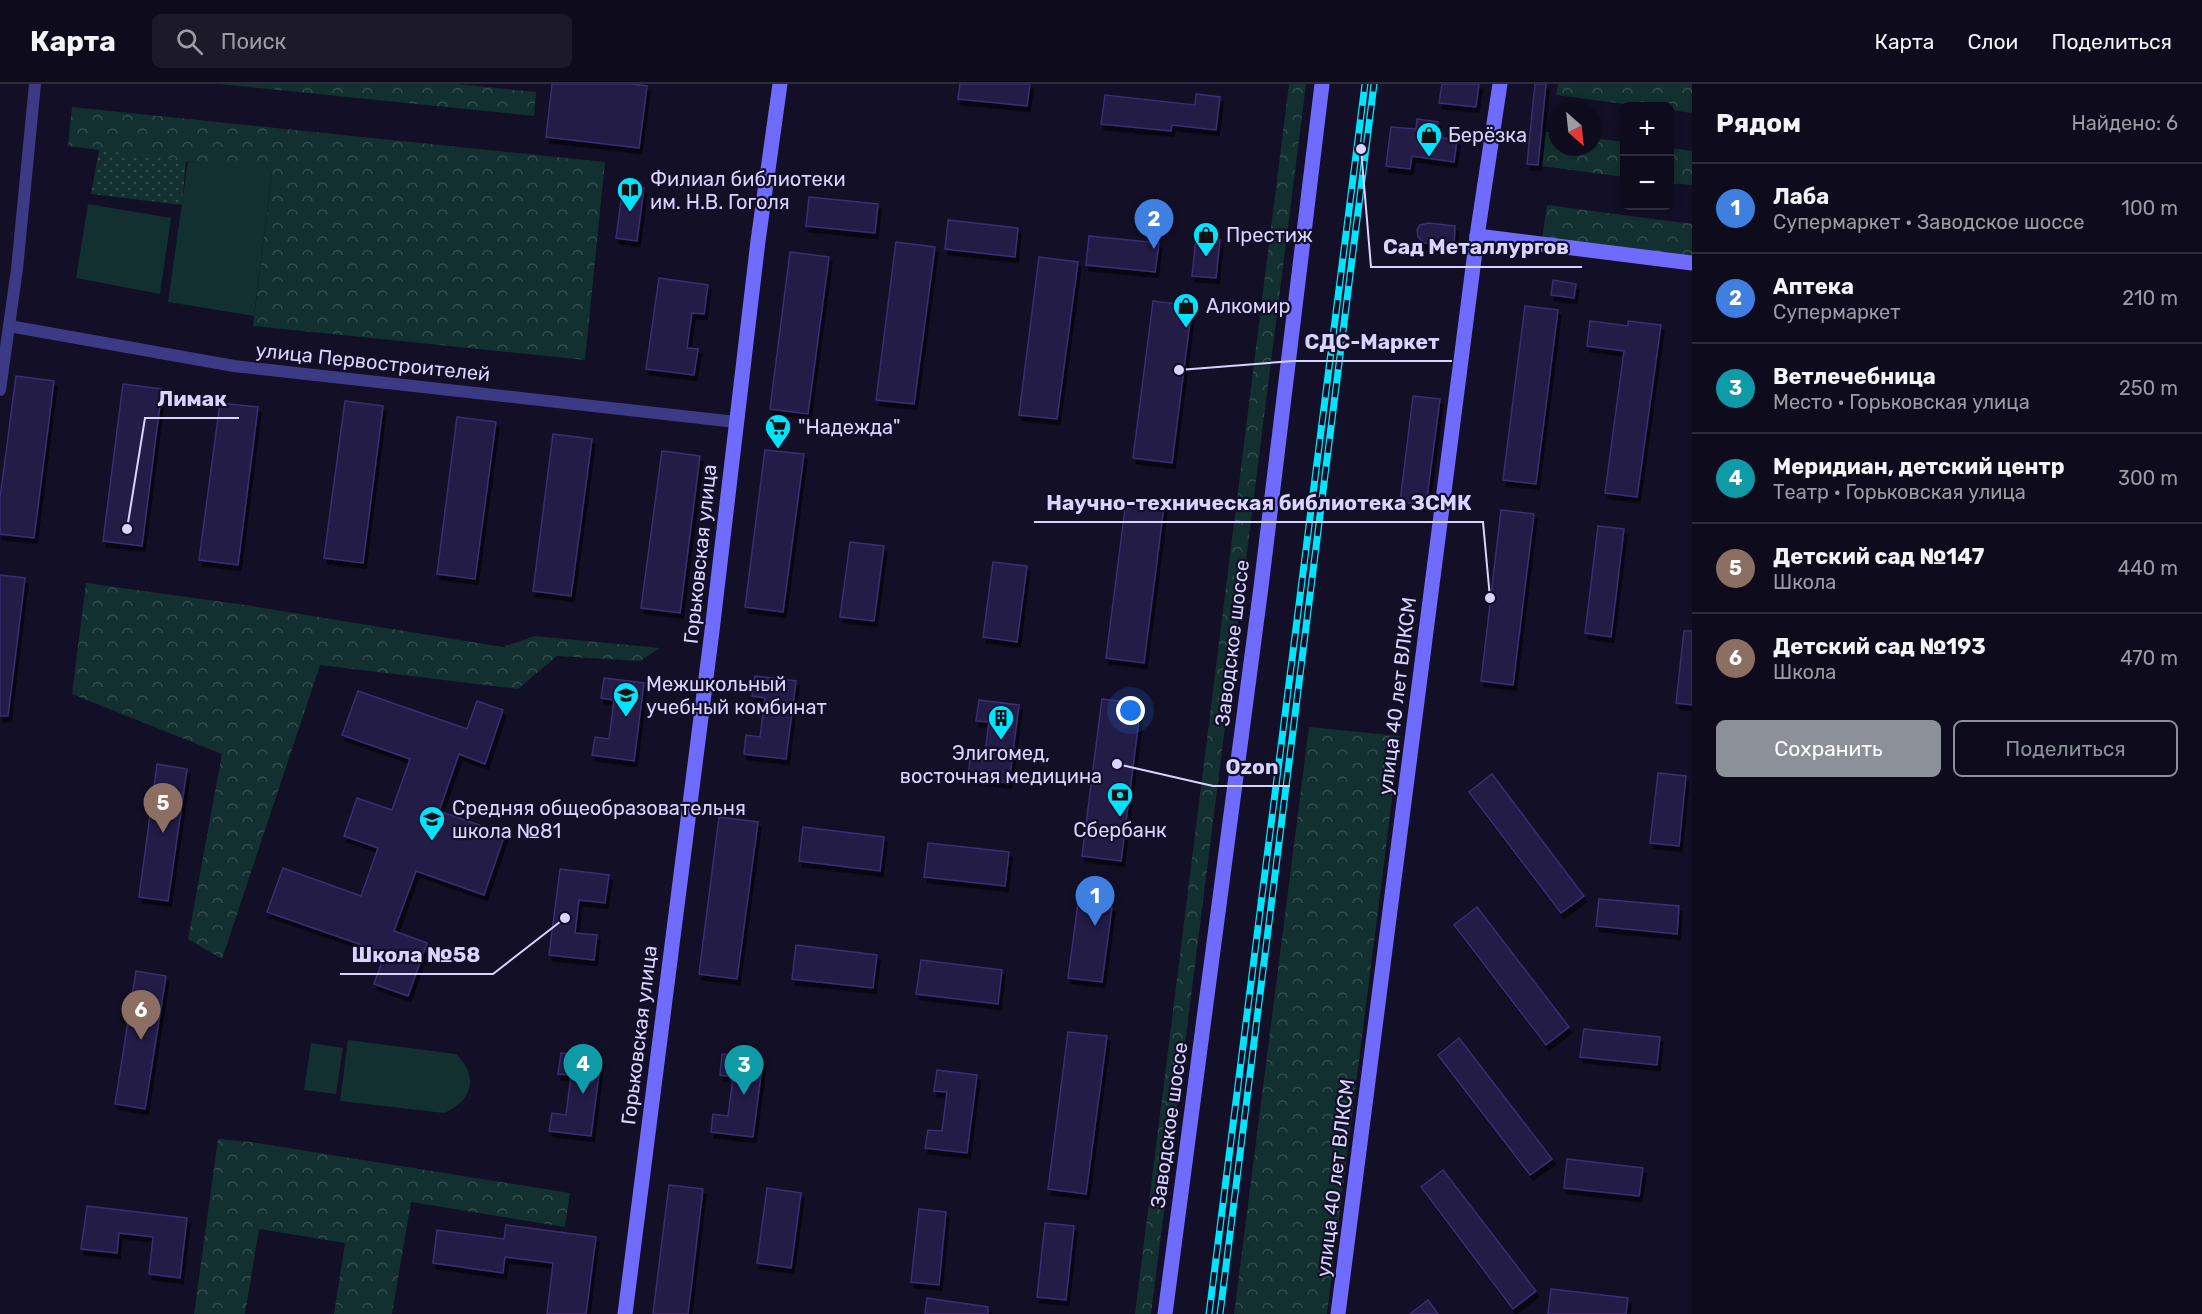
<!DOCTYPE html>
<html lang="ru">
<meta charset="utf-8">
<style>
:root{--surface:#0e0b1c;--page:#1c1929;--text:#f1f3f6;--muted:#9b9ba3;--line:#2e2b3b;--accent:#8c9099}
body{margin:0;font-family:Rubik,sans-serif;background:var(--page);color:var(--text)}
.controls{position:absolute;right:18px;top:18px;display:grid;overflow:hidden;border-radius:9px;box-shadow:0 3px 9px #0003}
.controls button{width:54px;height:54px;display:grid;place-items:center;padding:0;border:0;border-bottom:2px solid var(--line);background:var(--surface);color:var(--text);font:30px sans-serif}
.compass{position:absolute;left:1548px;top:18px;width:54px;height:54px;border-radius:50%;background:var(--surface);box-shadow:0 3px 9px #0003;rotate:153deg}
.you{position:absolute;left:1131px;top:627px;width:21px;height:21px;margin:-15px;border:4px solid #fff;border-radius:50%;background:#1a73e8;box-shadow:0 0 0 9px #1a73e833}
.badge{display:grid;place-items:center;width:39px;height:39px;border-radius:50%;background:var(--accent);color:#fff;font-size:20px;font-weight:700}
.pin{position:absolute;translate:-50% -50px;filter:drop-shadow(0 2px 3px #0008)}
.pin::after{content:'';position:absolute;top:32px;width:21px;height:18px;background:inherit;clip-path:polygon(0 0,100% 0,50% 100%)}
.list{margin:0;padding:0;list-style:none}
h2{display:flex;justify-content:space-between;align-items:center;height:78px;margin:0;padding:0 24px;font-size:26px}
h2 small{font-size:20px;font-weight:400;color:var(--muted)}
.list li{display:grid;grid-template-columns:39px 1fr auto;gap:18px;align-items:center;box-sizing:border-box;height:90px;padding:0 24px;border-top:2px solid var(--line)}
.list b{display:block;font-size:22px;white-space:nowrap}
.list p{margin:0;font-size:20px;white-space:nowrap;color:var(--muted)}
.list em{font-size:20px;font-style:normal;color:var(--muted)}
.actions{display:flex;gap:12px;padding:18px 24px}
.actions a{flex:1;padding:14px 0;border:2px solid var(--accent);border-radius:9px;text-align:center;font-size:21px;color:var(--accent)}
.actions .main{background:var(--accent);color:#fff}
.icon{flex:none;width:33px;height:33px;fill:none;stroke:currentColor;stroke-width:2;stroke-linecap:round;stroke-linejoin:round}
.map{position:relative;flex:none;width:1692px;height:1230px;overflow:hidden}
header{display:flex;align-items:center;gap:36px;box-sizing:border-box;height:84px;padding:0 30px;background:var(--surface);border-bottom:2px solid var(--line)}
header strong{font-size:28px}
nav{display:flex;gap:33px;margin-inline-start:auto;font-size:21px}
.search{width:420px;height:54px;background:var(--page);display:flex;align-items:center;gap:15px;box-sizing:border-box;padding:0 21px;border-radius:9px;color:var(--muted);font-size:22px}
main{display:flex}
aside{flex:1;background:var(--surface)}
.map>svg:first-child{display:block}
</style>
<header>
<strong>Карта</strong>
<div class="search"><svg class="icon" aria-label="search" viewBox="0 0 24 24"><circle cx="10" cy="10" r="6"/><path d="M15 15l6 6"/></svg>Поиск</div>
<nav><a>Карта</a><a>Слои</a><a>Поделиться</a></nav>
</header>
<main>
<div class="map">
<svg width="1692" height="1230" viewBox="0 0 1692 1230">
<defs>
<pattern id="grass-dots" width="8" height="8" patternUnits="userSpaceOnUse" patternTransform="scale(1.5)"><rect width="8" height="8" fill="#12302f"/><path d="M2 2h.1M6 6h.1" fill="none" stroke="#344d4e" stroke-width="1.8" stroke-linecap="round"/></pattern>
<pattern id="forest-crowns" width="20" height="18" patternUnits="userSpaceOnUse" patternTransform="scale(1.5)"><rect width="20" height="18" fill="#12302f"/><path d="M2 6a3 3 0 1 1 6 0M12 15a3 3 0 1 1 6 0" fill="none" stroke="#344d4e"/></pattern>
<filter id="shadow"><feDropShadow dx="3" dy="5.5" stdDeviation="0" flood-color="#0009"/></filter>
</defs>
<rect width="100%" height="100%" fill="#130f26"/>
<path fill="url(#grass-dots)" d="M101,55l86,11 -5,55 -91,-11z"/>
<g fill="url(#forest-crowns)">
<path d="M219,0h238l79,8 -2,24z"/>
<path d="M1289,0h17l-155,1230h-16z"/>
<path d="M1558,0h134v29l-22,-3v-4h-30l-84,-11z"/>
<path d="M72,23l533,55 -20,198 -332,-34 19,-154 -204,-26z"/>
<path d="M1546,48l11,1v14h36v-9l31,4v35l-82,-11z"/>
<path d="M1670,64l22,3v34l-22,-2z"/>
<path d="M1547,121l145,19v34l-150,-19z"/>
<path d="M86,499l159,22 258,42 32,-11 125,12 -20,13 -83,-5 -39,33 -198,-24 -98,294 -34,-20 34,-185 -150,-60z"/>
<path d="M1309,643l91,9 -73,578h-93z"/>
<path d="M218,1055l33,3 319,51 -5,34 -154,-25 -19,112h-58l11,-71 -86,-14 -14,85h-51z"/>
</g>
<g fill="#12302f">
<path d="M188,77l84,10 -18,145 -86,-14z"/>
<path d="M88,120l83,14 -11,76 -84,-16z"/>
<path d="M348,956l108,14c24,23 16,47 -12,59l-104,-12z"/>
<path d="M311,959l32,5 -7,46 -32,-4z"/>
</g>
<g fill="#241b47" stroke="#3b2d73" stroke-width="1.5" filter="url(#shadow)">
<path d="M552,0h79l16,2 -8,62 -93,-11z"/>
<path d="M960,0h70l-3,22 -69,-7z"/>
<path d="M1442,0h37l-3,23 -37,-4z"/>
<path d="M1535,0h11l-8,81 -11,-1z"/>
<path d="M1196,10l24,3 -4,33 -44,-5 -1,6 -70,-7 4,-29 90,10z"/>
<path d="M1417,35l21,3 -2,15 21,3 -3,22 -42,-6 -2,13 -24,-3 5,-39 25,2z"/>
<path d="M623,102l21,2 -7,53 -21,-3z"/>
<path d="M809,113l69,7 -3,29 -69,-7z"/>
<path d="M948,136l70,8 -3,29 -70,-8z"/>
<path d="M1428,139l27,3 -1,20 -30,-3 -6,-6 -1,-7 3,-5z"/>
<path d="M1089,152l70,7 -4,29 -69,-7z"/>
<path d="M1196,154l24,2 -4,38 -24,-2z"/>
<path d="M896,158l39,5 -21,157 -38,-4z"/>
<path d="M790,168l39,5 -21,157 -38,-5z"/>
<path d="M1039,173l39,5 -21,157 -38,-4z"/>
<path d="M659,194l49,7 -4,29 -12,-1 -5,35 11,1 -4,26 -48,-6z"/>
<path d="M1553,196l23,4 -2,14 -23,-3z"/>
<path d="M1153,217l39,5 -20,157 -39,-5z"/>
<path d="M1525,222l33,4 -22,174 -33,-4z"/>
<path d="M1590,237l38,5v-5l33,4 -24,172 -32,-4 19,-142 -37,-5z"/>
<path d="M16,292l38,5 -20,157 -34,-4v-36z"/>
<path d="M123,300l39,5 -20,157 -39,-5z"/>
<path d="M1413,312l27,3 -14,106 -26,-3z"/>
<path d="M345,317l38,5 -20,157 -39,-5z"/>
<path d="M220,319l38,4 -20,158 -39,-5z"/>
<path d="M457,333l39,5 -21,157 -38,-5z"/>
<path d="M553,350l39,5 -21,157 -38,-5z"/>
<path d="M765,366l39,4 -21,158 -38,-5z"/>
<path d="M662,367l38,5 -20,157 -39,-5z"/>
<path d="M1126,417l38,5 -20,157 -38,-5z"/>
<path d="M1501,426l33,4 -21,171 -32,-4z"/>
<path d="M1598,442l26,3 -13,108 -26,-4z"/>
<path d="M850,458l34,4 -10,75 -34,-4z"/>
<path d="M993,478l34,4 -10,76 -34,-5z"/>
<path d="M0,491l25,3 -17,138h-8z"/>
<path d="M1684,547h8v74l-16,-2z"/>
<path d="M755,592l41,5 -10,78 -42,-5 2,-19 14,2 5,-39 -13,-2z"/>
<path d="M604,594l40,5 -10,78 -42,-6 3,-18 14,2 5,-39 -13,-2z"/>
<path d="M358,607l109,38 10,-28 26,9 -18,54 -26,-10 -20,57 66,23 -21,61 -68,-24 -22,60 33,12 -19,53 -34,-12 11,-31 -118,-41 16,-44 78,28 17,-48 -34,-12 13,-38 35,12 18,-51 -68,-24z"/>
<path d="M1102,615l39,5 -20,157 -39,-5z"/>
<path d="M979,616l40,5 -10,78 -41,-5 2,-18 14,1 5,-39 -13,-1z"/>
<path d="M157,680l30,5 -19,132 -29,-4z"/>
<path d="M1658,689l28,3 -7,70 -29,-3z"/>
<path d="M1492,690l92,122 -23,17 -92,-121z"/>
<path d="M719,733l39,5 -21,157 -38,-5z"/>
<path d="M803,743l81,10 -4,34 -81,-10z"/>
<path d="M928,759l81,9 -4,34 -81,-9z"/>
<path d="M560,785l49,6 -4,28 -26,-3 -4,33 22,2 -3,25 -45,-5z"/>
<path d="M1599,815l80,7 -2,28 -81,-8z"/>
<path d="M1078,819l34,4 -10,75 -34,-4z"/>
<path d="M1477,823l92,120 -23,18 -92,-120z"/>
<path d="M796,861l81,10 -4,33 -81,-9z"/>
<path d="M921,876l81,10 -4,34 -82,-10z"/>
<path d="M136,887l30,5 -21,133 -30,-5z"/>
<path d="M1584,945l76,8 -3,28 -77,-8z"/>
<path d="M1068,948l39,4 -21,158 -38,-5z"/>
<path d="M1459,954l93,121 -22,16 -92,-120z"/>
<path d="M561,969l40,5 -10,78 -42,-5 3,-18 14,2 5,-40 -13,-1z"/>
<path d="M722,970l41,5 -10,78 -42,-5 2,-18 15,2 5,-39 -13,-2z"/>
<path d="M937,986l40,5 -10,78 -42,-5 3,-18 14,1 5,-39 -13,-1z"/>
<path d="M1567,1075l76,9 -4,28 -75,-8z"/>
<path d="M1443,1086l93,121 -23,18 -92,-122z"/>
<path d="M669,1101l34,4 -15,125h-35z"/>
<path d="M767,1104l34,5 -10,75 -34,-5z"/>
<path d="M87,1122l100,12 -7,60 -31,-4 4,-37 -34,-4 -2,20 -36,-4z"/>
<path d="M919,1125l27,3 -7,73 -28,-3z"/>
<path d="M1045,1139l29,3 -8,74 -29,-3z"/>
<path d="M506,1141l90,12 -10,77h-39l6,-51 -48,-6 -2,16 -70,-10 4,-33 67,9z"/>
<path d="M1551,1205l77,9 -2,16h-78z"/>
<path d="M927,1214l61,9v7h-63z"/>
<path d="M1428,1216l10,14h-28z"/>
</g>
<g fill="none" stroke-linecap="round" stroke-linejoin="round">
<g stroke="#3d3a85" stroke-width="12">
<path d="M9,242l225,40 502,56"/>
<path d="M0,306l17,-121 18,-185"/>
</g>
<g stroke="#6f6bff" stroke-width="15">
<path d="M1477,152l215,27"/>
<path d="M625,1230l87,-683 46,-390 22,-157"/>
<path d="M1165,1230l96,-727 61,-503"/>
<path d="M1338,1230l139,-1078 23,-152"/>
</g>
<g stroke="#00e5ff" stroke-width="7">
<g id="rail">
<path d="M1209,1230l156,-1230"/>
<path d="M1220,1230l154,-1230"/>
</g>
</g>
<use href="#rail" stroke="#130f26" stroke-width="4.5" stroke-dasharray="14" stroke-linecap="butt"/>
</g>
<defs>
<g id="shop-pin" transform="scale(1.35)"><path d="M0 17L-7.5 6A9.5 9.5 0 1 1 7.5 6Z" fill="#00e5ff" stroke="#130f26"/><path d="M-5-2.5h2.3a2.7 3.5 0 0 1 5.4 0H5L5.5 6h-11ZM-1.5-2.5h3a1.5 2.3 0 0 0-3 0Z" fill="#111"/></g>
<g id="library-pin" transform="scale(1.35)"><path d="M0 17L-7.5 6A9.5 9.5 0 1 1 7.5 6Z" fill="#00e5ff" stroke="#130f26"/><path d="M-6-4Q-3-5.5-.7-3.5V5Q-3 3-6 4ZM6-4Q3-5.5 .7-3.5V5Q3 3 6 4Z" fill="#111"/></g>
<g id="supermarket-pin" transform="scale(1.35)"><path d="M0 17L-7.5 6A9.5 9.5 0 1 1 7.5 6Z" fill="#00e5ff" stroke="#130f26"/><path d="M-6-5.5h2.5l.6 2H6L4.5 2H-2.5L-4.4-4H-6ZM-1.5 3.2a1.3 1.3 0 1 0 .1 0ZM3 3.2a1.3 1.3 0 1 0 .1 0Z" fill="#111"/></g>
<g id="university-pin" transform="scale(1.35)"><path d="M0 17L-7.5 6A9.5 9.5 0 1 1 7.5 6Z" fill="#00e5ff" stroke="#130f26"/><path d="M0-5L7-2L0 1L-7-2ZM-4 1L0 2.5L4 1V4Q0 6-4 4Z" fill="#111"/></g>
<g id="building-pin" transform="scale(1.35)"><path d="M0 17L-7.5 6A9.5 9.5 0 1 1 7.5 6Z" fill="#00e5ff" stroke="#130f26"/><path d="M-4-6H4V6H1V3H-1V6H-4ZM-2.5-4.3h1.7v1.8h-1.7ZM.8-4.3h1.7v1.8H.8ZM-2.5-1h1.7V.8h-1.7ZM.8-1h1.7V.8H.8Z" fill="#111"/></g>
<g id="bank-pin" transform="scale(1.35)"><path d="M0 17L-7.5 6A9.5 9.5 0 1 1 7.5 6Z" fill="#00e5ff" stroke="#130f26"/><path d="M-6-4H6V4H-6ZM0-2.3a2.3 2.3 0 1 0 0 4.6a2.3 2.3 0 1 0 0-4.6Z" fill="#111"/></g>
<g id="school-pin" transform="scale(1.35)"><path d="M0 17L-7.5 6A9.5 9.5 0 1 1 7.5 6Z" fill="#00e5ff" stroke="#130f26"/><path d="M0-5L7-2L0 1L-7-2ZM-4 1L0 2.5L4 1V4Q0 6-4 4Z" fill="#111"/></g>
</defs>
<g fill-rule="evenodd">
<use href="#shop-pin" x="1429" y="51"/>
<use href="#library-pin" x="630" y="106"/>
<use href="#shop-pin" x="1206" y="151"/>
<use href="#shop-pin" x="1186" y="222"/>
<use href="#supermarket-pin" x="778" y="343"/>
<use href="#university-pin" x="626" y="611"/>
<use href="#building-pin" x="1001" y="634"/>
<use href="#bank-pin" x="1120" y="711"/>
<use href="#school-pin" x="432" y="735"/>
</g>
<g text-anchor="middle" stroke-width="4.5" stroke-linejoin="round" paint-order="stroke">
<g font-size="20" fill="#d9d4ff" stroke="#130f26" text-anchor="start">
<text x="1448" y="58">Берёзка</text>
<text x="650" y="102">Филиал библиотеки<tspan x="650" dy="23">им. Н.В. Гоголя</tspan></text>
<text x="1226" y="158">Престиж</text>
<text x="1206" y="229">Алкомир</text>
<text x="798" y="350">"Надежда"</text>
<text x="646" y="607">Межшкольный<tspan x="646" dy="23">учебный комбинат</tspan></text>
<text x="1001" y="676" text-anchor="middle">Элигомед,<tspan x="1001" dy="23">восточная медицина</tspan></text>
<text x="452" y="731">Средняя общеобразовательня<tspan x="452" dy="23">школа №81</tspan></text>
<text x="1120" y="753" text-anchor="middle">Сбербанк</text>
</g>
<g font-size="20" fill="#d9d4ff" stroke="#130f26">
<text transform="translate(373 278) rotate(6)" y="7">улица Первостроителей</text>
<text transform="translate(700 470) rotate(-84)" y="7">Горьковская улица</text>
<text transform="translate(1232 559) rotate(-83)" y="7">Заводское шоссе</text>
<text transform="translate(1397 612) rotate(-83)" y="7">улица 40 лет ВЛКСМ</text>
<text transform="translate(639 951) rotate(-83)" y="7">Горьковская улица</text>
<text transform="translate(1169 1041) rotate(-82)" y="7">Заводское шоссе</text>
<text transform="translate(1335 1094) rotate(-83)" y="7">улица 40 лет ВЛКСМ</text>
</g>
</g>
<path fill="none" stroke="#d9d4ff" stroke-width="2" d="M1361 65L1371 183H1582M1179 286L1293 277H1452M127 445L145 334H239M1490 514L1483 438H1034M1117 680L1213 702H1290M565 834L493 890H340"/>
<g fill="#d9d4ff" stroke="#130f26" stroke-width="2">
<circle cx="1361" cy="65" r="6"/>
<circle cx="1179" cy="286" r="6"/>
<circle cx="127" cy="445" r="6"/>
<circle cx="1490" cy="514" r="6"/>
<circle cx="1117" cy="680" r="6"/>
<circle cx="565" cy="834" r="6"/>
</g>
<g font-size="21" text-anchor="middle" font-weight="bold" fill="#d9d4ff" stroke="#130f26" stroke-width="4.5" stroke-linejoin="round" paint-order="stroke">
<text x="1476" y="170">Сад Металлургов</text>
<text x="1372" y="265">СДС-Маркет</text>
<text x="192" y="322">Лимак</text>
<text x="1259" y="426">Научно-техническая библиотека ЗСМК</text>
<text x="1252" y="690">Ozon</text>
<text x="416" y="878">Школа №58</text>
</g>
</svg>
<div class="controls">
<button>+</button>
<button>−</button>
</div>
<svg class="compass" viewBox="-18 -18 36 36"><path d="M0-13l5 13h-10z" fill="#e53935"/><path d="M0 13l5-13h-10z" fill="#9b9ba3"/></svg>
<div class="you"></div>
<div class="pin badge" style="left:1095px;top:842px;background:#3f7fe0">1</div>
<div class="pin badge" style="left:1154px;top:165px;background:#3f7fe0">2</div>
<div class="pin badge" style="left:744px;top:1011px;background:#0f9aa8">3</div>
<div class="pin badge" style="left:583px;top:1010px;background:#0f9aa8">4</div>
<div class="pin badge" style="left:163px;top:749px;background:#8d6e63">5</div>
<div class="pin badge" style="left:141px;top:956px;background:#8d6e63">6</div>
</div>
<aside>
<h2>Рядом<small>Найдено: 6</small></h2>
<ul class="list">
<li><span class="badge" style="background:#3f7fe0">1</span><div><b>Лаба</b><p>Супермаркет · Заводское шоссе</p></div><em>100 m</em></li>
<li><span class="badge" style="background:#3f7fe0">2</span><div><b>Аптека</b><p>Супермаркет</p></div><em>210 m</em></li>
<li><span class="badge" style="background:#0f9aa8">3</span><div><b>Ветлечебница</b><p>Место · Горьковская улица</p></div><em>250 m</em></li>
<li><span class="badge" style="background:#0f9aa8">4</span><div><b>Меридиан, детский центр</b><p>Театр · Горьковская улица</p></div><em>300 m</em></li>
<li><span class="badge" style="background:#8d6e63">5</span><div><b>Детский сад №147</b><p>Школа</p></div><em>440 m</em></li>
<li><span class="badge" style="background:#8d6e63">6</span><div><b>Детский сад №193</b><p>Школа</p></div><em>470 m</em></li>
</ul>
<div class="actions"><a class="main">Сохранить</a><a>Поделиться</a></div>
</aside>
</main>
